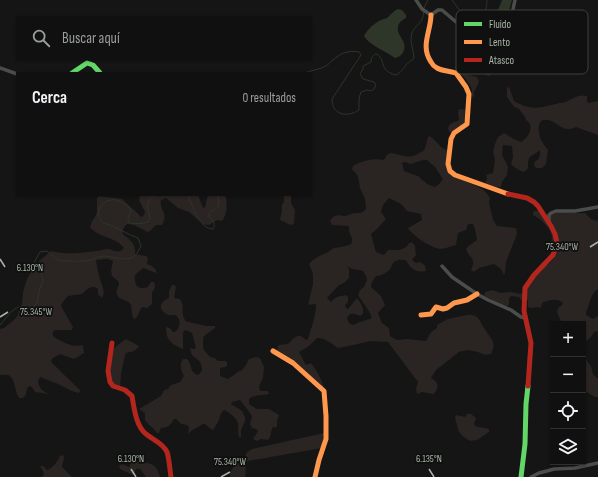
<!DOCTYPE html>
<html lang="es">
<meta charset="utf-8">
<style>
:root{--surface:#0f100f;--page:#181918;--text:#f1f3f6;--muted:#9b9d9e;--line:#2f302f}
body{margin:0;font-family:"Sofia Sans Condensed",sans-serif;background:var(--page);color:var(--text)}
.controls{position:absolute;right:12px;bottom:12px;display:grid;overflow:hidden;border-radius:0px;box-shadow:0 1px 3px #0004}
.controls button{width:36px;height:36px;display:grid;place-items:center;padding:0;border:0;border-bottom:1px solid var(--line);background:var(--surface);color:var(--text);font:20px sans-serif}
.list{margin:0;padding:0;list-style:none}
h2{display:flex;justify-content:space-between;align-items:center;height:52px;margin:0;padding:0 16px;font-size:17px}
h2 small{font-size:13px;font-weight:400;color:var(--muted)}
.icon{flex:none;width:22px;height:22px;fill:none;stroke:currentColor;stroke-width:2;stroke-linecap:round;stroke-linejoin:round}
.map{position:relative;flex:none;width:598px;height:477px;overflow:hidden}
.search{position:absolute;background:var(--surface);box-shadow:0 1px 3px #0004;left:16px;top:16px;width:296px;height:44px;display:flex;align-items:center;gap:10px;box-sizing:border-box;padding:0 14px;border-radius:0px;color:var(--muted);font-size:15px}
.panel{position:absolute;background:var(--surface);box-shadow:0 1px 3px #0004;left:16px;top:72px;width:296px;height:124px;border-radius:0px}
.map>svg:first-child{display:block}
</style>
<div class="map">
<svg width="598" height="477" viewBox="0 0 598 477">
<rect width="100%" height="100%" fill="#141514"/>
<g fill="#2a2422" fill-rule="evenodd">
<path d="M472,40h3l4,2 6,-1 12,-1 5,3 6,19 -2,3 -4,-3 -1,1 -1,4 4,4 -3,2 -7,-1 -5,4 -6,-2 -2,-1v-2l3,-1 1,-3v-3l-6,-3 -2,3 -3,1 -8,-2 -2,1 -1,7 1,3 13,3 2,5 -5,10v4l-2,1c0,-3 0,-5 0,-7 -2,-8 -11,-16 -17,-21v-2l9,-9c0,-10 1,-11 8,-18z"/>
<path d="M509,87l5,14c17,10 27,7 45,2 11,0 15,-10 28,-7v5l1,2 10,-2v34l-22,-8c-14,7 -18,-6 -29,-7 -10,-2 -9,11 -7,17 1,4 5,9 8,13l-2,14 -4,4h-6l-2,-3 1,-4 3,-1 2,-5v-5c-9,8 -12,3 -12,18l-4,4c-6,-2 -9,-4 -13,-8l2,-7 -1,-11 -9,-1 -1,10 6,12 -1,8 -5,7 -1,5h-4l-12,-4 2,-4 -1,-4 7,-2 2,-14 -2,-7 2,-8 3,-7 6,-4 10,6 7,3c8,-4 14,-17 5,-22 -1,-4 -2,-4 -4,-7 -3,-4 -3,-5 -8,-6l-7,-10v-9z"/>
<path d="M459,109l7,1 -2,14 -14,9 -2,-4 1,-4 5,-3 4,-1 1,-2 -1,-6z"/>
<path d="M429,136c8,4 11,13 19,14l-1,19c4,3 9,7 13,10 11,6 24,7 30,19l-1,4 4,18 4,6 19,2 1,6 -11,28 -1,11 -1,2 -3,-6 -7,-5 -15,4 -5,4 -3,-2c6,-13 -2,-11 -5,-21 3,-4 7,-6 11,-9l-2,-11 -2,-5h-5l-2,6 -8,3 -2,12c-5,1 -11,4 -16,4 -9,-1 -28,-14 -32,-21l14,-8 -1,-6 -14,-3 -6,-7 -12,-6 -6,7 -2,7 5,7 -9,10 -6,5 5,18 8,3 4,-5c6,0 13,1 18,-3 5,-5 -1,-2 6,-5l3,4 1,9 -4,5 4,3 4,-1c4,2 6,4 6,9 -11,2 -15,-2 -20,-11 -4,0 -7,-1 -10,1 -4,2 -4,5 -6,8 -3,4 -9,7 -14,7l-4,6 -1,5 10,9 4,9 -7,8 4,10 7,5 1,8 7,4 10,-1 19,2 5,-9 6,-4v-3c3,-2 7,-4 11,-6 3,-1 6,-1 9,-2 7,-1 15,-5 21,1 3,4 5,9 8,13 6,10 11,10 5,23l-6,1 -7,-3 -10,-2 -9,2 -23,18 -5,8c8,4 9,10 2,16l-11,-2 -5,2 -1,-5 2,-7 -30,-40 -18,-1 -12,3 -20,4c-7,-5 -13,-10 -21,-10l-8,8 -10,6 7,13 5,-2c6,8 11,16 13,26l-25,-24 -22,-14 1,-5 1,-1 9,-1c3,-3 8,-10 13,-8 2,1 3,3 5,4l2,-1c3,-11 8,-23 8,-35l-8,1 5,-21v-10l-4,-10c4,-5 10,-8 17,-11 3,-1 5,-4 8,-5 6,-1 11,-1 17,-4 2,-4 1,-6 -1,-10 -1,-2 -1,-5 -1,-8l-17,-1 -2,-4 3,-4 5,-2 7,1 9,-3h7l5,-4 -1,-10 -5,-11 -2,-11 -3,-5 -3,-2 1,-4c9,-5 21,-8 31,-6l3,-5 4,-2c12,2 19,7 30,-1 2,-1 3,-1 4,-4 2,-4 1,-8 4,-12zM427,160l8,7 7,11 1,1 -4,5 -4,3 -8,-3 -9,-8 -14,-5 -2,-8 3,-1 5,2c7,-1 8,-4 17,-4zM347,266l5,3 11,2 3,5 1,4 -3,7 -4,3 -2,5 12,18 2,5c-6,3 -13,3 -18,7l-4,-1 -3,-5c2,-7 7,-6 13,-3l3,-2c1,-6 -2,-11 -6,-16l-9,11 -2,-1 -1,-3 3,-3v-5l-2,-2c-6,1 -11,2 -15,7l-4,-4 11,-12 7,-4 4,-4v-9z"/>
<path d="M140,195h58l5,13 2,-1 3,-12h17c3,8 2,20 -3,26l-5,-1 -8,5 -6,-1 -14,-12 -11,-4 -12,-10 -2,1 -3,1c-2,11 8,12 1,25h-6l-6,6 -2,1 -14,-7 -7,-1c-3,3 -5,6 -4,10 7,6 13,9 12,20l11,2 2,2 -1,6 5,2 4,4v3l-13,-5 -8,7c-1,11 3,15 13,12l3,-5h3c1,4 2,7 -2,10v12l-5,4 -5,-1c-3,4 -3,9 -7,12l-2,-1c-3,-15 2,-14 -14,-20 -4,-5 -2,-9 0,-14l-1,-3 -6,-5 -1,-6 2,-9 -5,-2 -12,1c1,6 2,13 4,19 2,7 6,12 2,19l-4,-4v-5c-7,-5 -11,1 -16,5l-14,2 -6,7 -1,3 12,21 -1,3h-17c-3,2 -3,4 -1,7 9,5 18,11 29,8l1,8 -10,6 -14,-5 -7,4 -2,2 1,3 29,28 -3,2 -6,-2 -14,-7 -18,-7 -2,4c1,8 5,10 11,13l-14,-2 -3,-5 -2,-1 -3,2c-1,6 -1,11 -8,10 -4,-6 -4,-18 -9,-22 -3,-2 -7,-1 -10,-1v-46l4,-1 10,-8 4,-5 1,-7 3,-4 1,-12 4,-13 9,-15 15,-13c16,4 30,2 46,0 3,0 7,-2 10,-2 6,0 11,6 17,-1 -6,-8 -14,-9 -23,-13 -4,-2 -7,-4 -11,-7l2,-7 3,-4 2,-5v-14l2,-2 23,3c6,6 13,11 19,18l3,-2 1,-3 -6,-12z"/>
<path d="M284,195h7v8l4,7 -1,13 -2,2c-4,0 -6,-3 -10,-4l-2,-2 2,-8v-6l2,-3z"/>
<path d="M535,211h5l2,4c7,0 12,-2 19,-3 8,0 16,2 24,1l6,6 6,2 1,-2v70c-6,4 -7,9 -9,15 -1,4 -3,6 -3,11l7,4 5,-3v15l-4,1c-3,6 -5,8 -11,10v-18h-21l-5,-12 1,-4 5,-4 -1,-2c-6,-4 -14,-2 -20,1l-1,5 -4,-1 -7,1 -2,-1v-7h-7l-2,-3 -8,-1 -2,2v7l-2,1 -6,-1 -17,-9 1,-4 8,-2 7,3 11,-1 9,2 8,-6 3,-7 13,-14 6,-4 4,-5 -2,-7 -1,-7 1,-7 -2,-7 -9,-10 -8,-5v-3z"/>
<path d="M172,285h2l2,2 -2,11 6,1c4,6 2,10 3,16 0,2 2,4 2,6l21,5h9v2l-11,8 -1,4v5l1,5 6,7 5,1 3,3h7l2,1v3l-1,2 -6,1v8l8,3 10,-7 4,-2 4,-5 3,-6 7,-2 4,1 4,9 -1,11 -3,6 -1,4 2,3h7l1,3c-8,2 -14,0 -20,5v5l8,5h12l10,6 -2,6v5l-2,2 -2,-1c-3,4 -1,9 -5,13l-7,-1 -4,2 -4,-2 5,-8 -2,-2 -4,-1 -2,-4c0,-1 2,-6 2,-7 0,-2 -9,-13 -12,-17l-8,2 -1,2 11,7 3,6v4l-4,9v7h-2c-2,-4 0,-8 -1,-13 -1,-6 -8,-11 -14,-14l-3,3 -2,7 -5,9 -2,1 -7,-6h-2l-12,7 -3,3 1,-7 -2,-2 -6,-1 -5,-5h-2c-3,6 -6,9 -13,9l-2,5h-2l-4,-5 -4,-3 -4,-5v-7l-6,-4 22,-13 3,-6 4,-1 3,-4 9,-3 4,-6c-3,-5 -5,-12 -1,-17h4c6,6 2,13 11,16 6,-5 4,-7 2,-13 -5,-6 -9,-4 -10,-14l4,1 2,-1 -4,-15 -6,-3 -2,1 -1,1v17c-11,-4 -18,-10 -17,-22l4,1 3,4h2c5,-4 7,-13 0,-17 -1,0 -5,0 -6,0 -7,-2 -12,-9 -5,-14 1,-1 3,-2 5,-3v-7z"/>
<path d="M126,339l13,7c-3,5 -7,6 -13,7l-1,2 -4,19 -1,13 -6,-2c-8,-13 -3,-23 0,-37z"/>
<path d="M583,354l2,1 2,6 4,5 2,8 5,5v18h-3l-10,-6 -2,2z"/>
<path d="M467,414h4l5,4 -2,6 1,2c4,2 9,1 14,3v3l-12,8 -7,1c-13,-8 -11,-9 -15,-24l1,-2 9,2z"/>
<path d="M324,433l-2,15 -74,13c-3,4 -2,11 -3,16h-15v-5l5,-7 9,-5 3,-8 5,-3z"/>
<path d="M63,455l1,3 -2,9c4,3 6,7 10,10h-31l3,-2 -1,-4 -3,-5h3l4,4c5,-1 11,-9 13,-14z"/>
<path d="M132,461c14,4 23,-3 28,16h-14l-6,-8h-4l-3,6 -13,-6 -1,-3 3,-2 7,3z"/>
</g>
<g fill="#2e3529">
<path d="M502,0h10l-4,14 -1,2 -11,6 -2,-2 -2,-3v-3l6,-4z"/>
<path d="M398,9l4,1 4,5v3c-3,2 -6,3 -7,6 -4,8 3,13 5,19 2,7 -2,14 -9,15 -8,-6 -26,-13 -31,-22 4,-7 9,-12 17,-16 2,-1 4,-1 6,-2 4,-3 6,-7 11,-9z"/>
</g>
<g fill="none" stroke-linecap="round" stroke-linejoin="round">
<g stroke="#2e3529" stroke-width="1">
<path d="M452,0c4,5 17,24 21,27 10,6 14,-22 14,-27"/>
<path d="M424,8l4,-8"/>
<path d="M305,73c6,-3 14,-3 21,-7 3,-2 4,-4 7,-6 8,-7 15,-10 26,-8l2,3 -29,44c0,16 15,19 27,11v-12l2,-6 6,-2 4,1 3,-2 2,-4 -2,-3 -11,-3 -3,-5 3,-5v-3l8,-4c0,-4 2,-8 6,-8 10,8 1,15 18,21 6,-2 7,-5 11,-10 2,-2 5,-4 8,-7 0,-8 -5,-16 -2,-25 4,-10 11,-8 12,-22"/>
<path d="M188,195c4,11 12,34 25,34 3,-4 0,-9 -4,-12v-2l2,-4c9,-2 9,-8 6,-16"/>
<path d="M0,325l12,-14 6,-4 7,-1 4,2h3l5,-5 3,-15 3,-7 -3,-13 -6,-5 2,-4 4,-7 7,-1 11,9 4,1c7,0 22,1 29,-1 4,-1 6,-3 12,-4 9,0 18,5 28,2 6,-2 7,-7 10,-12l-3,-8c-9,-3 -17,-8 -25,-12 -3,-1 -7,-2 -9,-3 -11,-7 -4,-22 7,-23 4,-1 8,1 12,3 2,1 6,3 7,6 3,5 -5,7 -1,14 7,1 12,1 19,-1l2,-3 -3,-14 3,-6 5,-4"/>
</g>
<g stroke="#4a4d49" stroke-width="3.5">
<path d="M416,0l6,9 9,6 7,-5h4l27,23 5,3 6,-1 29,-17 3,-4 3,-14"/>
<path d="M0,68l17,6"/>
<path d="M549,221v-6l2,-2 5,-2h19l23,-4"/>
<path d="M442,266l10,11 25,17 11,6 23,10 10,7 4,1"/>
<path d="M531,477l8,-4 8,-2 7,-2 21,-1 23,-5"/>
</g>
<g stroke="#63d668" stroke-width="5">
<path d="M72,73l15,-10 6,2 7,8"/>
<path d="M521,477l4,-33 1,-40 2,-18"/>
</g>
<g stroke="#ff974d" stroke-width="5">
<path d="M431,15c0,16 -11,31 0,47 1,2 4,5 6,6 5,3 13,3 19,5l10,14 3,7 -2,30 -13,9 -3,6 -3,25 2,7 5,4 53,19"/>
<path d="M421,315l10,-1 5,-7 7,2 4,-1 7,-5 13,-3 10,-6"/>
<path d="M273,351l20,12 31,28 2,25v23l-7,21 -4,17"/>
</g>
<g stroke="#b3261e" stroke-width="5">
<path d="M508,194l19,4 7,4 4,4 13,20 4,8 2,9 -4,12 -19,20 -9,13 -1,23 7,32 -3,43"/>
<path d="M112,343l-4,28 2,11 3,4 12,4 7,6c2,12 4,30 14,38 7,6 17,9 21,18 2,5 3,19 4,25"/>
</g>
</g>
<path fill="none" stroke="#a9b5a6" stroke-width="1.5" d="M590,247l8,-5M0,259l5,8M0,317l8,-5M131,469l5,8M429,469l5,8M221,477l9,-5"/>
<rect x="456" y="10" width="132" height="64" rx="6" fill="#0f100f" stroke="#3d423c" stroke-width="1"/>
<rect x="464" y="22" width="18" height="4" fill="#63d668"/>
<rect x="464" y="40" width="18" height="4" fill="#ff974d"/>
<rect x="464" y="58" width="18" height="4" fill="#b3261e"/>
<g font-size="11" fill="#a9b5a6">
<text x="489" y="28">Fluido</text>
<text x="489" y="46">Lento</text>
<text x="489" y="64">Atasco</text>
</g>
<g font-size="10" text-anchor="middle" fill="#a9b5a6" stroke="#0f100f" stroke-width="3.5" stroke-linejoin="round" paint-order="stroke">
<text x="562" y="250">75.340°W</text>
<text x="30" y="271">6.130°N</text>
<text x="36" y="315">75.345°W</text>
<text x="131" y="462">6.130°N</text>
<text x="429" y="462">6.135°N</text>
<text x="230" y="465">75.340°W</text>
</g>
</svg>
<div class="controls">
<button>+</button>
<button>−</button>
<button><svg class="icon" aria-label="locate" viewBox="0 0 24 24"><circle cx="12" cy="12" r="6"/><path d="M12 2v4M12 18v4M2 12h4M18 12h4"/></svg></button>
<button><svg class="icon" aria-label="layers" viewBox="0 0 24 24"><path d="M12 4l9 5-9 5-9-5zM3 14l9 5 9-5"/></svg></button>
</div>
<div class="search"><svg class="icon" aria-label="search" viewBox="0 0 24 24"><circle cx="10" cy="10" r="6"/><path d="M15 15l6 6"/></svg>Buscar aquí</div>
<section class="panel">
<h2>Cerca<small>0 resultados</small></h2>
<ul class="list">
</ul>
</section>
</div>
